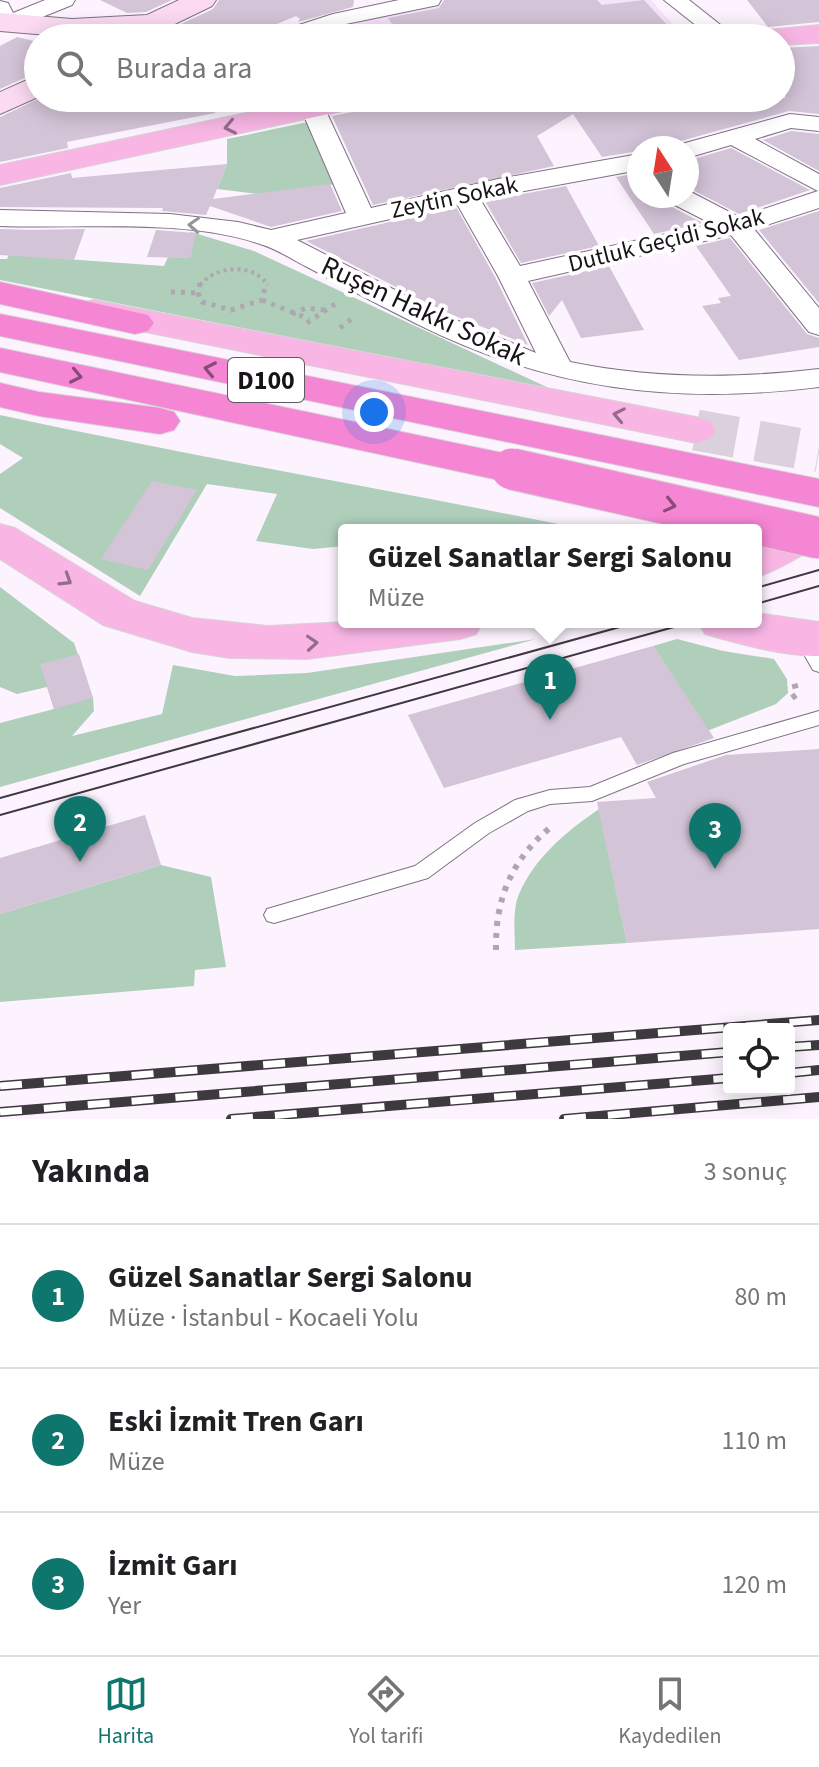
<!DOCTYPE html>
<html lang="tr">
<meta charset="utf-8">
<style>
:root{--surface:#fff;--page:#f6f6f6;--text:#202124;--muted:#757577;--line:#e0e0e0;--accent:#0f766e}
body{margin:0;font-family:"Source Sans 3",sans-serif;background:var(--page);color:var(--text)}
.controls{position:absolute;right:24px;bottom:24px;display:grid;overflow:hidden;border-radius:8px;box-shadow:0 4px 20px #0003}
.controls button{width:72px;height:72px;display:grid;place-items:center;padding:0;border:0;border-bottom:2px solid var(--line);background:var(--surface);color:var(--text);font:40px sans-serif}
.compass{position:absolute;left:627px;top:136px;width:72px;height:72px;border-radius:50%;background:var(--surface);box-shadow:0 4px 20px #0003;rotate:348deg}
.you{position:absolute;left:374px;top:412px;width:28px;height:28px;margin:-20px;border:6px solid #fff;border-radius:50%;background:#1a73e8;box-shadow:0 0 0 12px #1a73e833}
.badge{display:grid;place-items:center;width:52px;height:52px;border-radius:50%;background:var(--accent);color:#fff;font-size:26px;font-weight:700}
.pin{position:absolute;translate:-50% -66px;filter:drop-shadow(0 2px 4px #0008)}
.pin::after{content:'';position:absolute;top:42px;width:28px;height:24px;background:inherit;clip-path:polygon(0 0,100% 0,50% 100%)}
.popup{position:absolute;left:338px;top:524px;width:424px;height:104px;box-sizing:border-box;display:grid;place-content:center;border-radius:8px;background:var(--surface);filter:drop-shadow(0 2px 6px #0005);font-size:26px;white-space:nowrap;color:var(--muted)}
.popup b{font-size:30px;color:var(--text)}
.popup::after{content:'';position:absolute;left:50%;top:100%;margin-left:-16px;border:16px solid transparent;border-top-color:var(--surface)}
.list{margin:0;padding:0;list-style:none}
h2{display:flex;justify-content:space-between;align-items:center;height:104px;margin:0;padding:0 32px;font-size:34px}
h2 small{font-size:26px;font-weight:400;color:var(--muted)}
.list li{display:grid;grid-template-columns:52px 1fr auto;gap:24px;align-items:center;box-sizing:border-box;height:144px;padding:0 32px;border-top:2px solid var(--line)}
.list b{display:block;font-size:30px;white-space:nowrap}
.list p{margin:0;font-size:26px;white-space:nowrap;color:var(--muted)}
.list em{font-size:26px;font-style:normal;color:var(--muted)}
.icon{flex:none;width:44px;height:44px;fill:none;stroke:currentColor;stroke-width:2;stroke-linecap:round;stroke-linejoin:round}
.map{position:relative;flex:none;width:819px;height:1119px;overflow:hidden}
.search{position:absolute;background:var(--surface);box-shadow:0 4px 20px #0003;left:24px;right:24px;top:24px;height:88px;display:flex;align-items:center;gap:20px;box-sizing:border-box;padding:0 28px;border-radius:44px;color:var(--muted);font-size:30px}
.sheet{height:536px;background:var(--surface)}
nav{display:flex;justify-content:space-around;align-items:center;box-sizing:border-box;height:112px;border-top:2px solid var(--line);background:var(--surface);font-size:22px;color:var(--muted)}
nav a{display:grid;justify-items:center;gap:4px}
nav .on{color:var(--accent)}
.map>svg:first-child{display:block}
</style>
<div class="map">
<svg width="819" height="1119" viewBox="0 0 819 1119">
<rect width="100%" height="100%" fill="#fcf3fe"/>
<path fill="#f6e2fb" d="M464,0h187l29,32 -49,6h-328l106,-29z"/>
<g fill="#afcfbb">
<path d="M313,121l24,63 -78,10 -42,-5 10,-25v-25z"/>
<path d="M191,232l63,19 297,138 -551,-109v-21h7l2,-4 155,11 4,-9 22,1 3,-15h-5z"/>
<path d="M0,415c195,42 392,75 588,115h-244v16l-31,3 -57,-8 21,-47 -70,-10 -67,112 -140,-88v-34l23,-16 -23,-14z"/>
<path d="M0,587l74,56 19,55 1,13 -22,25 90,-22 11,-49 62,11 72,-3 229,-34 -536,148v-64l54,-14 -7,-22 -30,7 -17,-7z"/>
<path d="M677,639l46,12 51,8 13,20 1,14 -12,11 -87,34 10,-21 -46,-71z"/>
<path d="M599,809l28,134 -112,7c0,-18 -3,-40 4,-56 16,-37 48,-63 80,-85z"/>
<path d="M161,865l50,12 15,90 -31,3 -1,16 -194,16v-88z"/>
</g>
<g fill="#d3c4d7">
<path d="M100,0h72l-26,12 -19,1z"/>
<path d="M219,0h135l-1,7 -55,15 2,-3 -4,-3 -53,22h-63l-14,-7 47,-22z"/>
<path d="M444,0h153l5,5 42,-5 26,28 -66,10h-203l-13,-20 51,-10z"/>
<path d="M747,0h72v22l-51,5z"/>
<path d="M17,37l21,5v30l-38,17v-43z"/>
<path d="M819,46v68l-30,-3 -112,31 -4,6h-34v3l-37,6 -29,-43 -36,22 17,30 -181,39 -41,-89 41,-8 6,-10h407l-5,-7v-43z"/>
<path d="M40,98h173l2,15 -148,29 1,6 -68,14v-45z"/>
<path d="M791,131l28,3v37l-56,-31z"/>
<path d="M731,148l79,42 -71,24 -52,-27v-26z"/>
<path d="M227,164l-14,35 117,-15 12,27 -71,16 -61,-21 -4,9 -44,-4 1,-3 -163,-1v-19l71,-15 1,5z"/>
<path d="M639,173v23h23l6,9 35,18 -49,11 -38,-57z"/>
<path d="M566,186l33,60 -78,17 -36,-62z"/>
<path d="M456,207l39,70 33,68 -83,-33 -139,-71z"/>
<path d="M819,211v92l-60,-73z"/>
<path d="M0,229l31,1 54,-1 -11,31 -74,-5z"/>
<path d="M156,230l40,3 -6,25 -43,-1z"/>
<path d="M730,238l77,96 12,4v9l-80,13 -37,-54 19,-3 -3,-5 13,-2 -35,-50z"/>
<path d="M609,266l35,64 -63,8 -19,-38 -13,16 -17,-33z"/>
<path d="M152,481l45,9 -49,80 -47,-11z"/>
<path d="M653,646l61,92 -77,27 -16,-28 -177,51 -36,-73z"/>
<path d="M79,654l14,44 -39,11 -14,-45z"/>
<path d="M819,749v180l-192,14 -30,-141 59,-4 -9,-16 79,-27z"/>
<path d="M145,815l16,50 -161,49v-56z"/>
</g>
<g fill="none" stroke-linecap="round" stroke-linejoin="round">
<path stroke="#dad1dc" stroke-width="41" stroke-dasharray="41 21" stroke-linecap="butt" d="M696,430l123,22"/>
<g stroke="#7f7283" stroke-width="2">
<g id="lane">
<path d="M803,633l6,2 10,16v21l-6,-2 -18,-31 2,-4z"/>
<path d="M819,711v14l-135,39 -92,37 -42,3 -22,7 -39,22 -61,45 -154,45 -7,-2 -3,-6 3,-6 7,-2 141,-41 60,-43 40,-23 35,-10 40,-3 83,-34z"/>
</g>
</g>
<g stroke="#7f7283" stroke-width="2">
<g id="street">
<path d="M45,0h30l-3,5 -57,23h-15v-27l8,2 5,10z"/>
<path d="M399,0h42l-3,5 -92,19 -41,14h-34l3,-5 59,-19z"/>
<path d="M664,0h25l48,38h-25z"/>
<path d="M313,102l9,2 3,5 46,99 127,-29 141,-25v16l-159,29 40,67 192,-42 -43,-22 -4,-6h22v-6l52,27 79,-26 -87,-46 -44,13v-10h-11l2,-3 112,-31 29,3v14l-28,-3 -36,11 64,35v34l-65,21 65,79v27l-10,-3 -78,-97 -203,46 42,81c83,17 165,17 249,7v18c-145,18 -269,3 -402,-63 -36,-18 -72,-37 -108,-56 -16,-8 -32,-19 -49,-24 -74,-26 -181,-15 -260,-18v-16l170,4 68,8 33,8 75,-17 -45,-104 3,-5zM457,204l41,72 38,77 -92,-38 -147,-75z"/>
</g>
</g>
<g stroke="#7f7283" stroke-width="2">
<g id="secondary">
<path d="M179,0h37l-4,6 -66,32h-35l1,-3 -40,2 -72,-6v-18l72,6 75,-4z"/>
<path d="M38,75v22l-38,17v-22z"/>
</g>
</g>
<g stroke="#d5d5d6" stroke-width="2">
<g id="primary">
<path d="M819,25v18l-38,2v-7h-39l5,-6z"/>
<path d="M317,98h59l-4,7 -11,2 -361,78v-20z"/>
<path d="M94,300l602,117 14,4 6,9 -6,9 -14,4 -615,-124 -5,-8 5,-8z"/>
<path d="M819,518v30c-23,8 -40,23 -63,29v-36z"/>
<path d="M0,524l15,4 120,73 57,17 76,8 77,-4h138l-7,12 -16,5 -153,20 -77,-1 -38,-6 -89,-27 -103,-66z"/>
<path d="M756,613l63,9v34c-37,0 -79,-12 -114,-22l-7,-12h58z"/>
</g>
</g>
<g stroke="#d5d5d6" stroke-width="2">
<g id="highway">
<path d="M0,282l148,33 6,8 -6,8 -13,3 -135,-30z"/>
<path d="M0,314l819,165v28l-819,-171z"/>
<path d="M0,348l512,107 15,4 6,10 -6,10 -15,4 -512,-111z"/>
<path d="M0,383l39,9 121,16 14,4 6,9 -6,9 -14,4 -121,-18 -39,-9z"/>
</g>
</g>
<path stroke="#afa7b0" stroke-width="4" stroke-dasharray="3 4" stroke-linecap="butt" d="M200,285c15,-19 52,-23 68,0"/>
<g stroke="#afa7b0" stroke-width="5" stroke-dasharray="4 6" stroke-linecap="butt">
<path d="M200,283l-2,10 4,9 29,8 31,-10 4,-17"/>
<path d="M171,292l27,1"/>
<path d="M262,300l47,19"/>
<path d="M292,314l14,-6 19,2"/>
<path d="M307,323l28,-19"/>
<path d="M340,328l14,-11"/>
</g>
<g stroke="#afa7b0" stroke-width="6" stroke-dasharray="5 7" stroke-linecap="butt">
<path d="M792,698l5,-4 -4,-16"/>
<path d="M496,950c-1,-52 16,-91 56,-124"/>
</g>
<use href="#lane" fill="#fff" fill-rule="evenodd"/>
<use href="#street" fill="#fff" fill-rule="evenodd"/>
<use href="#secondary" fill="#fcdbf2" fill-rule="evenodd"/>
<use href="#primary" fill="#f9b6e5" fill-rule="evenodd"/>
<use href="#highway" fill="#f586d3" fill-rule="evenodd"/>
<g stroke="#3e383f" stroke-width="2">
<path d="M756,588l63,-18"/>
<path d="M756,604l63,-18"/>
<path d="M0,798l638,-176"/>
<path d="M0,815l692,-193"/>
</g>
<g stroke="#3e383f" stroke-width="10">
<g id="rail">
<path d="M789,1047l30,-2"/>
<path d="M789,1073l30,-3"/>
<path d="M0,1086l819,-66"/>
<path d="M0,1112l729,-60"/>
<path d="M231,1119l498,-41"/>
<path d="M564,1119l255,-22"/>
</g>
</g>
<use href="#rail" stroke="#fff" stroke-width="7" stroke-dasharray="22" stroke-linecap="butt"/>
<g stroke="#d5d5d6" stroke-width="43" stroke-linecap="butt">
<path id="highway-bridge" d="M512,469l307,69"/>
</g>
<use href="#highway-bridge" stroke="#f586d3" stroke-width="41"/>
</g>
<defs><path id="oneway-chevron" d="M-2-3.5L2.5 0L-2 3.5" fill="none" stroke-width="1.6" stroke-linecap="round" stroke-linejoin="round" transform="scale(2)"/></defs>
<g stroke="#946d89">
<use href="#oneway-chevron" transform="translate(230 127) rotate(168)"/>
<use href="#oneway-chevron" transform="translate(619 415) rotate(-169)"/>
<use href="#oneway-chevron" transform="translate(66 580) rotate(32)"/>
<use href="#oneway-chevron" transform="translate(312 643) rotate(-4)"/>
</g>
<use stroke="#979598" href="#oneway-chevron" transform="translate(194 225) rotate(-177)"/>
<g stroke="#864c76">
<use href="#oneway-chevron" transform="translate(210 369) rotate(-168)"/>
<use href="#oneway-chevron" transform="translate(76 376) rotate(12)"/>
<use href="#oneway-chevron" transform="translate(670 505) rotate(13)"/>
</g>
<g text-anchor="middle" stroke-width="8" stroke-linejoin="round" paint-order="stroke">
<g font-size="24" fill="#181319" stroke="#fff">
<text transform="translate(454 197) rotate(-12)" y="8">Zeytin Sokak</text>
<text transform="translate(666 240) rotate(-14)" y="8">Dutluk Geçidi Sokak</text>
</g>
<rect fill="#fff" stroke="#5d5a5e" stroke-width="2" x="228" y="358" width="76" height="44" rx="6"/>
<g font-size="26" font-weight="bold" fill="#181319">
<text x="266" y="389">D100</text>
</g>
<g font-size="28" fill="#181319" stroke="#fff">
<text transform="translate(424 310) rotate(25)" y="10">Ruşen Hakkı Sokak</text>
</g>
</g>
</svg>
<div class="controls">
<button><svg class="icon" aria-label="locate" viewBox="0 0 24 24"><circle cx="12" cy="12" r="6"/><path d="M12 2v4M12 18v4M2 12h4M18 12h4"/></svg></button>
</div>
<svg class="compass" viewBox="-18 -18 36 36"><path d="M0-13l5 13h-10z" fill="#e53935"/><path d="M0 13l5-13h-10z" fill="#757577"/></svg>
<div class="you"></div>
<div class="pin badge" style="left:550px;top:720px">1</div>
<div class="popup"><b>Güzel Sanatlar Sergi Salonu</b>Müze</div>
<div class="pin badge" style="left:80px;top:862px">2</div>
<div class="pin badge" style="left:715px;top:869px">3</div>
<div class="search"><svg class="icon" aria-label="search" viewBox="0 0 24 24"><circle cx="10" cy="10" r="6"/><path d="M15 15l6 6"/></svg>Burada ara</div>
</div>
<section class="sheet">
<h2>Yakında<small>3 sonuç</small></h2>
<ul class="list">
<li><span class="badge">1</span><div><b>Güzel Sanatlar Sergi Salonu</b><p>Müze · İstanbul - Kocaeli Yolu</p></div><em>80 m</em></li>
<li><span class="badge">2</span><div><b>Eski İzmit Tren Garı</b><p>Müze</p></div><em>110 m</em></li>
<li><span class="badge">3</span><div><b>İzmit Garı</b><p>Yer</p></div><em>120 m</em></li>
</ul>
</section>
<nav>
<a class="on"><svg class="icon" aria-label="map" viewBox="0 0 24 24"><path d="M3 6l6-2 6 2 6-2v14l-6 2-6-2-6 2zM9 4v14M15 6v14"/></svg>Harita</a>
<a><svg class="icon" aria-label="directions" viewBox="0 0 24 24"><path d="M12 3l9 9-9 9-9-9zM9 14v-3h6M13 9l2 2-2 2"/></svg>Yol tarifi</a>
<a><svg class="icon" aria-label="saved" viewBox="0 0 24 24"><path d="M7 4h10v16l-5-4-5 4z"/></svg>Kaydedilen</a>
</nav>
